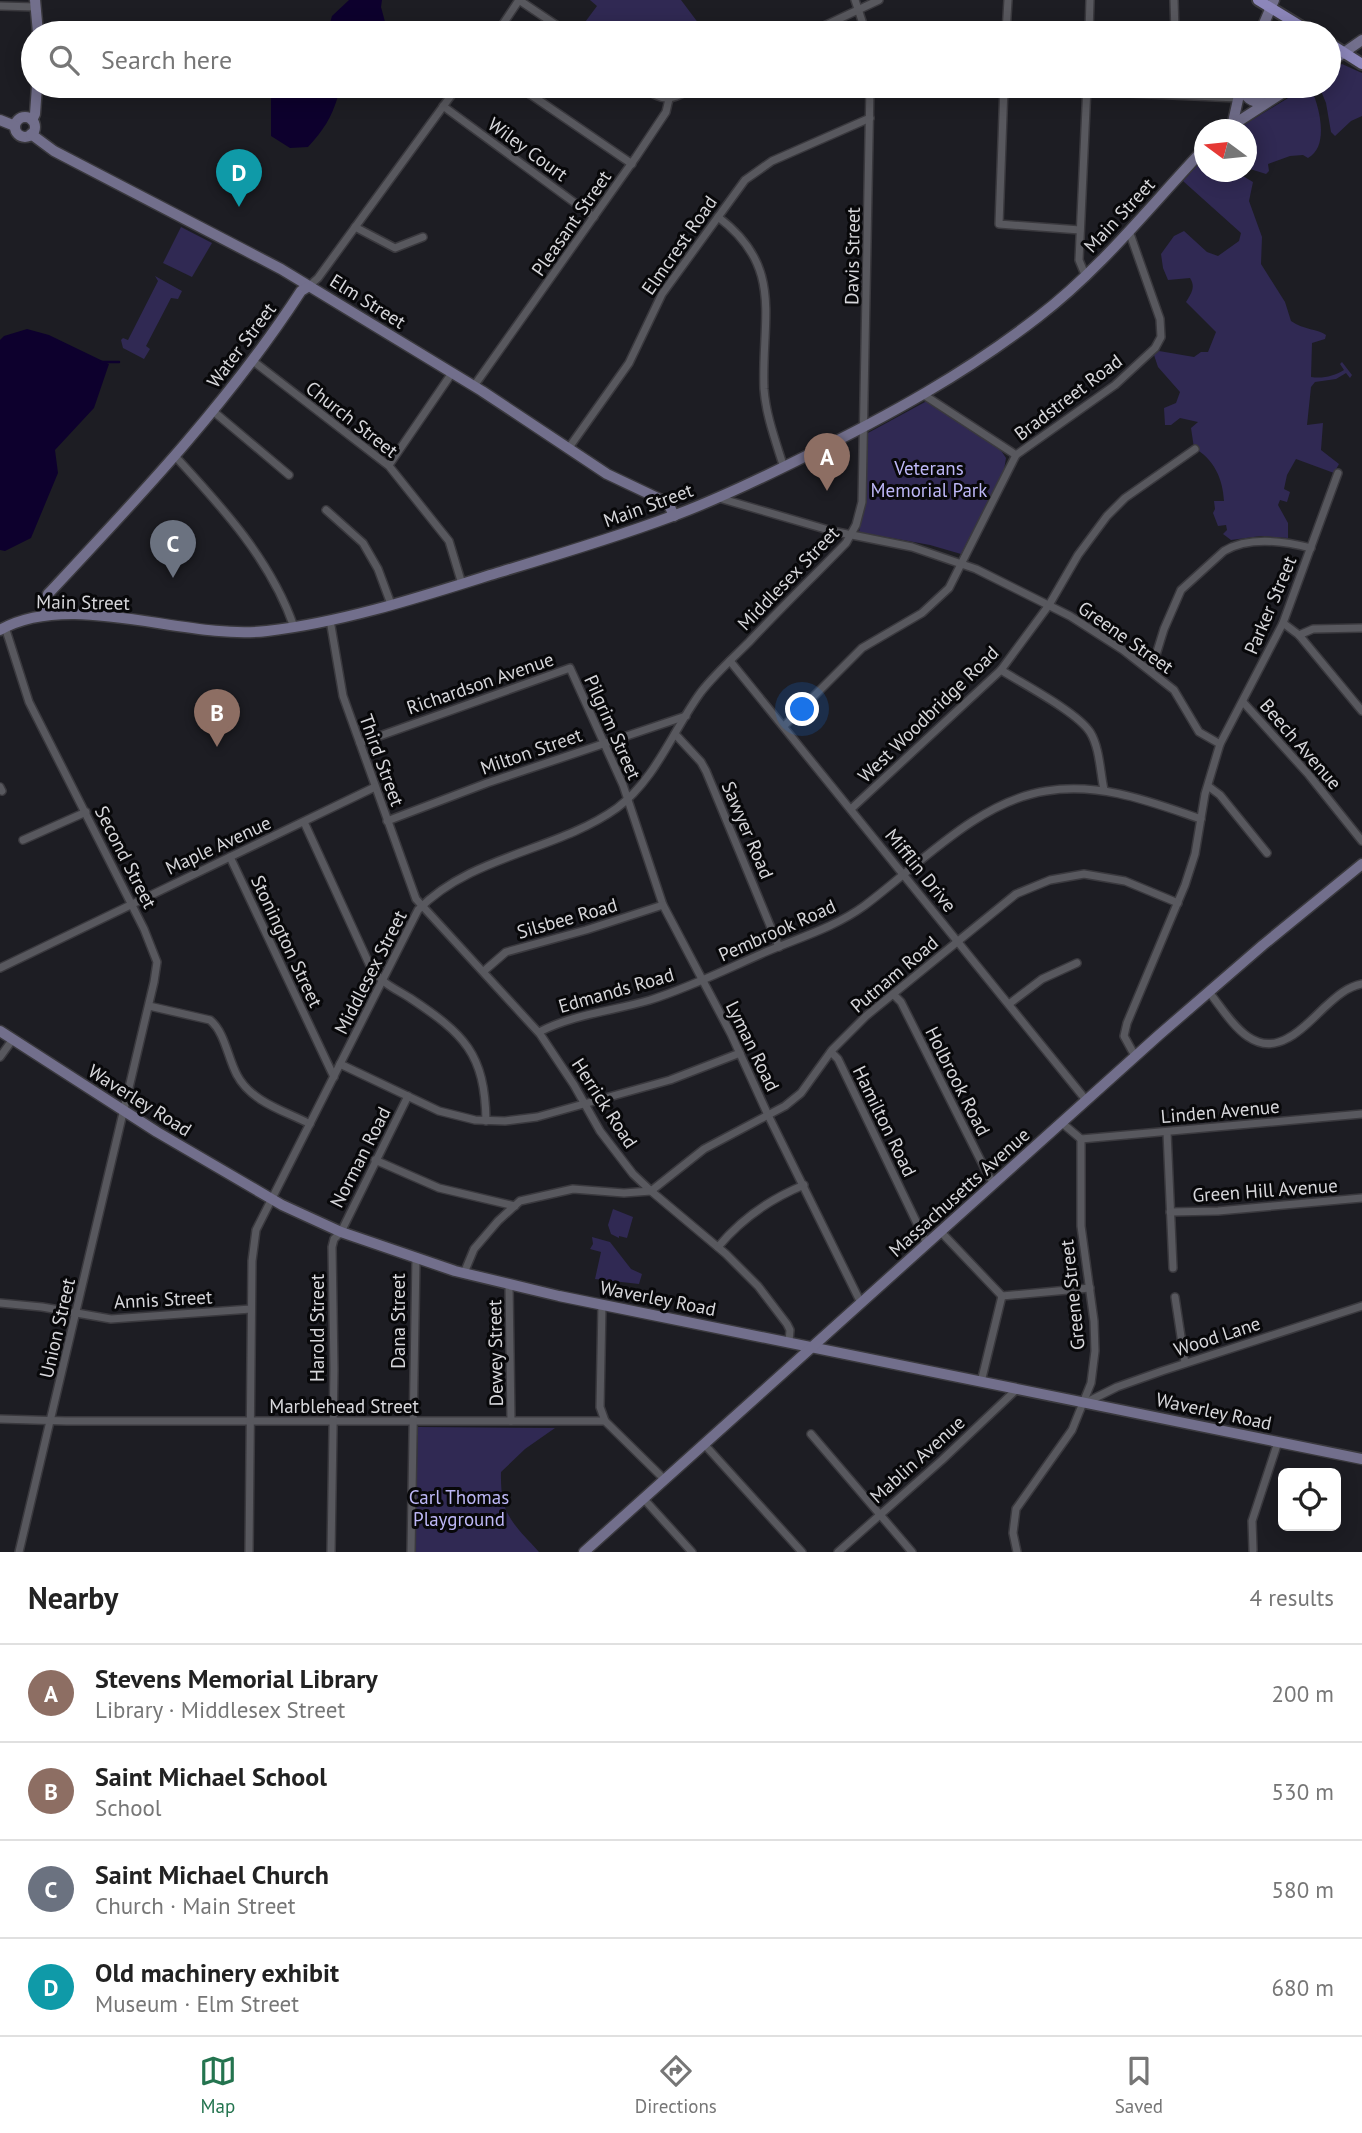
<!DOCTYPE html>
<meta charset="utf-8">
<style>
:root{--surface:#fff;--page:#f2f2f2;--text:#222;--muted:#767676;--line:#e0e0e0;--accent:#24744f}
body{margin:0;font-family:"PT Sans",sans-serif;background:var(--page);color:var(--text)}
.controls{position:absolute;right:21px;bottom:21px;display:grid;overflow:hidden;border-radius:10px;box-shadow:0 4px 18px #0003}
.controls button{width:63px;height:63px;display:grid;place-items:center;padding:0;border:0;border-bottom:2px solid var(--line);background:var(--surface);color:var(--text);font:35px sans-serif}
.compass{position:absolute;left:1194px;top:119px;width:63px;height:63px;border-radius:50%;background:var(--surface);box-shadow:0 4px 18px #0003;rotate:285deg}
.you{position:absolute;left:803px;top:710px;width:24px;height:24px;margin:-18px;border:5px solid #fff;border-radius:50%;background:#1a73e8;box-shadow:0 0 0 10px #1a73e833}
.badge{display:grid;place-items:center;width:46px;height:46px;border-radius:50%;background:var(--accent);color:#fff;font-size:23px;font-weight:700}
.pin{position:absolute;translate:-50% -58px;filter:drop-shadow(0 2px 4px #0008)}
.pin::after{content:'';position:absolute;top:37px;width:24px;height:21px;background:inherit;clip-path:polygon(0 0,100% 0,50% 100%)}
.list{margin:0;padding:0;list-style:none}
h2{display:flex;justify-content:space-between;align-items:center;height:91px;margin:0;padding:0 28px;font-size:30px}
h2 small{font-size:23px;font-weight:400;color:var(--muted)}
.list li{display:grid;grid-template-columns:46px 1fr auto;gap:21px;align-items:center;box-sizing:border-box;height:98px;padding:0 28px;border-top:2px solid var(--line)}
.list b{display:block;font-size:26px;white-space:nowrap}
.list p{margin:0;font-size:23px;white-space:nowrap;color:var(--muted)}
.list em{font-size:23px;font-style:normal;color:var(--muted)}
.icon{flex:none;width:38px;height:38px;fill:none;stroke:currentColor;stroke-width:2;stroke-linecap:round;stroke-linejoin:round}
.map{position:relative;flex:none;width:1362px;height:1552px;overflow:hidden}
.search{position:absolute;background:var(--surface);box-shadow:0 4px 18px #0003;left:21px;right:21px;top:21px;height:77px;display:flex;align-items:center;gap:18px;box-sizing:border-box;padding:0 24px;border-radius:38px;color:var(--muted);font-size:26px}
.sheet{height:483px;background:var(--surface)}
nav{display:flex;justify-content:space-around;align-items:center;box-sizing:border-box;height:98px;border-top:2px solid var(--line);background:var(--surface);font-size:19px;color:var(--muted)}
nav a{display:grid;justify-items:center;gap:4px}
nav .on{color:var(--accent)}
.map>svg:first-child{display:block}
</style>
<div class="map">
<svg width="1362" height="1552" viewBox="0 0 1362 1552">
<rect width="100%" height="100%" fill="#1d1d23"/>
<g fill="#302953">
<path d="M590,0h91l18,24 -16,9h-41l-6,-8 -12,8h-47l20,-27z"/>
<path d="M1342,64l20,9v43l-11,5 -16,15 -4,-4 -5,-29 -7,-17h10v-14z"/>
<path d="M1303,89l9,2c8,18 17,56 -4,67l-5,-3 -13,1 -22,8 1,7 -3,3 -19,-6 -1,-38 -9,-1z"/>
<path d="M1204,158v14h32l17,10 -4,19 13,36 -1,27 24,38 6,19c13,9 27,8 35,14l-1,4 -13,4 -1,34c12,2 23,-1 33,-7l-4,-6 2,-2 10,13 -2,3 -4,-5 -10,6 -21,3 -4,5 -4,38 16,-2 -2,27 18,14 -5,9 -38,-14 -9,16 -3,14 6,3 -3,10 -7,-2 -2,5 10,18v15l-27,-2 -30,4 -8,-6 4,-4 -1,-5 -8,1 -5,-13 2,-4 -1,-8h10c-1,-22 -10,-42 -30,-53l-3,-20 7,-6 -18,-4 -9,7h-6l-1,-17 12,-5 4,-11 -22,-25 -4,-12 5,-4 35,6 7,-5h7l8,-20 -30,-30c5,-8 10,-15 4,-24l-22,2 -5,-12 -2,-14 13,-18 10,-5 23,21 11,4 21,-15 2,-8 -58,-52z"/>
<path d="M181,227l31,16 -20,34 -29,-14z"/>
<path d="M155,276l27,15 -4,8 -7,-1 -25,48 4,3 -6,10 -21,-11 -2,-8 2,-2 5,2 30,-59z"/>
<path d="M925,402h3l72,47 6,9 -2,12 -43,84 -31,-9 -71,-13 6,-31 3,-68z"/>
<path d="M613,1209l20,8 -6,21 -8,-2v2l-8,-4 -3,-9z"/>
<path d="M592,1237l18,5 21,27 11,5 -3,10 -44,-5 6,-27 -11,-3 3,-5z"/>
<path d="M418,1427l137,1 -30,21 -24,23c-1,43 11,50 38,80h-124z"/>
</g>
<g fill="#0d002d">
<path d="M349,0h33l-1,7 7,26h-61l5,-17z"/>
<path d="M271,86h107l-16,10h-24c-6,21 -15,35 -30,51l-18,1 -19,-12z"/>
<path d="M27,329l22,6 60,29 -15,44 -39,42 3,23 -27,65 -26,13 -5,-1v-210l4,-4z"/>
</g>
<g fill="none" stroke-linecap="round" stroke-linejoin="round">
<path stroke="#0d002d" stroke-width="2.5" d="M101,362h18"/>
<g stroke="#3a393e" stroke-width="10">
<g id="street">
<path d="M519,0l49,33"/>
<path d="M855,0l11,33"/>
<path d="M1174,0l1,33"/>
<path d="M0,6l36,1"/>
<path d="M497,33l22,-33"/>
<path d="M809,33l70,-33"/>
<path d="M1006,33l2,-33"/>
<path d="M1089,33l1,-33"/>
<path d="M518,86l114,78"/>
<path d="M641,86c26,19 29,13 57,0"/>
<path d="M1004,86l-5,138 81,6"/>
<path d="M1087,91l150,7"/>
<path d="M443,106l151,111"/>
<path d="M718,217c67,50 43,102 46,172 2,27 12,53 20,79"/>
<path d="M355,227l40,21 28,-11"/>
<path d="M1086,277l-7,-17 8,-174"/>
<path d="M309,286l9,-8 140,-192"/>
<path d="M253,361l136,105 60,75 13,43"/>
<path d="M474,386l162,-229 30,-45 3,-13"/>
<path d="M924,395l92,60"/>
<path d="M213,411l76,64"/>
<path d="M568,449l61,-86 33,-69 83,-114 27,-19 98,-43"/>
<path d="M175,456c47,51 96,104 119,171"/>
<path d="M389,465l63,-92"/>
<path d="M719,498l113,33 80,16 64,22 94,47 53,34 51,40 25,42 21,12 -15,50 -10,60 -10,31 -58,138 -3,13 11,20"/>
<path d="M326,510l37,33 15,26 13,35"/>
<path d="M330,620l13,76 73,203 124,135 34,51 26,46 33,43 18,17 75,63 32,32 29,38 3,6 -1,12"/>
<path d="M1283,623l16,12 63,76"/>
<path d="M5,627l24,75 115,227 13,33 -3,20 -135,570"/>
<path d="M1299,635l14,-6 49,-1"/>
<path d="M730,661l356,439"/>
<path d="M1001,670c22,14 76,42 89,62 10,16 10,40 14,58"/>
<path d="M1151,671l13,-42 17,-39 43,-39c25,-15 60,-10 87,-3"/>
<path d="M1243,702l66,73 53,66"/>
<path d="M784,726l78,-78 60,-35 27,-25 67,-133 99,-70 40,-37 6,-11 -1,-18 -31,-88"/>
<path d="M675,734l26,28 5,9 73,176"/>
<path d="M360,743l210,-75 53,117 40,120 68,129 37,81 93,188"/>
<path d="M1220,744l63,-121 55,-150"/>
<path d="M1208,786l12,9 47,58"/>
<path d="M0,787l2,4"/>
<path d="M851,809l150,-139 48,-65 29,-50 29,-39 18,-18 70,-49"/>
<path d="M387,821l100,-38 199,-67"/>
<path d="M304,822l67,146c12,16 23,20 39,30 54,36 75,55 76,123"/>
<path d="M23,840l63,-28"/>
<path d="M230,857l104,220"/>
<path d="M0,968l375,-181"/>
<path d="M484,971l22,-19 80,-22 77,-25"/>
<path d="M1209,992c20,25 42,67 79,46 14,-7 26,-21 38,-32 11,-10 21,-19 36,-22"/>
<path d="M893,994l8,8 87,173 6,8"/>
<path d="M1009,1004l33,-25 35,-16"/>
<path d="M149,1006l61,14c15,12 18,39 27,55 14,27 48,36 73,49"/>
<path d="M539,1032c35,-18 74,-21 111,-32 41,-13 79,-32 118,-49 33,-14 67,-24 96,-45 54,-40 114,-105 182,-115 55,-9 105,11 155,28"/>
<path d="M831,1052l7,7 89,185"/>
<path d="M0,1057l13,-18"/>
<path d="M340,1064l99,47 36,9 30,1 32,-4 133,-37 70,-27"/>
<path d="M1062,1123l19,16"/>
<path d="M1167,1132l6,136"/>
<path d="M1081,1139l281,-25"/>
<path d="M375,1160l64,28 76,18"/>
<path d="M1170,1212l48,-1 144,-13"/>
<path d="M941,1232l61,64 88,-8"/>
<path d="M718,1247c24,-29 52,-48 86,-62"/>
<path d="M464,1273l10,-24 24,-28 22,-20 53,-12 51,4 27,-2 53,-42 81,-43 16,-13 31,-43 34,-34 150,-122 34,-14 34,-6 41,7 53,22"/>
<path d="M509,1285l2,136"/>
<path d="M1175,1297l10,66"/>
<path d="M0,1303l42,4 69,12 140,-10"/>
<path d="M602,1304l-2,103 5,14"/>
<path d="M981,1382l21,-86"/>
<path d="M1085,1403l32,-16 45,-16 200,-65"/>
<path d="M0,1419l66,2h539l59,58"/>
<path d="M811,1434l101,118"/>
<path d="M704,1444l98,108"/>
<path d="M643,1498l49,54"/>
<path d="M1253,1550l-1,-29 26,-79"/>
<path d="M249,1552l3,-291 4,-31 162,-320c53,-55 139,-59 199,-102 39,-29 56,-78 84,-116 14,-18 32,-34 48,-50 32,-34 65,-66 97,-99l10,-18 6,-23 8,-416"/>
<path d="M331,1552l3,-183 -2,-122 2,-8 7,-7 67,-136"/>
<path d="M411,1552l5,-294"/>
<path d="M838,1552l104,-92 75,-71"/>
<path d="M1017,1552l-4,-19 3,-24 56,-79 19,-47 4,-32 -1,-30 -13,-95v-87"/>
</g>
</g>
<g stroke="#3a393e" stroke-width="13">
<g id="secondary">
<path d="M35,0l3,33"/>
<path d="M1260,33l14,-33"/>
<path d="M1329,63l33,-23"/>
<path d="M1242,86c3,12 9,16 22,17"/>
<circle cx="25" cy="127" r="10"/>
<path d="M0,120l15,6"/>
<path d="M32,120l3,-6 2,-28"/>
<path d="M1233,122l8,-36"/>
<path d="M1225,130l68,-44"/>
<path d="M31,134l23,17 227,118 201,122 125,83 57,27 6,6 4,9"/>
<path d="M45,615l3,-21c90,-96 181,-192 253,-303l8,-5"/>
<path d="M0,630c72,-41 186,11 267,1 76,-9 150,-33 223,-56 60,-18 121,-36 180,-58 47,-17 92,-39 136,-61 82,-40 160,-83 232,-139 63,-48 112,-111 166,-168"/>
<path d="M0,1031l157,101 125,73 59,27 114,39 104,25 803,163"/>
<path d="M584,1552l575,-517 104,-90 99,-81"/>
</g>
</g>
<g stroke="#3a393e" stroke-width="14">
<g id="primary">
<path d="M1258,0l54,33"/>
<path d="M1329,43l33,21"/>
</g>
</g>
<use href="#street" stroke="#58585e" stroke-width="7"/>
<use href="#secondary" stroke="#726f8c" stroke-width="10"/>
<use href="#primary" stroke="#8c86ba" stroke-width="10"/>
</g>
<g text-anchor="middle" stroke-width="6" stroke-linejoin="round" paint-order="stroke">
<g font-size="19" fill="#d7d7db" stroke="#08080a">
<text transform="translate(528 149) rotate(36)" y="7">Wiley Court</text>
<text transform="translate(1119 215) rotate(-47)" y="7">Main Street</text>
<text transform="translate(571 223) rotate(-55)" y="7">Pleasant Street</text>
<text transform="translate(679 245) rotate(-55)" y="7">Elmcrest Road</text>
<text transform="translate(852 256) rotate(-89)" y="7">Davis Street</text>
<text transform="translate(368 301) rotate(32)" y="7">Elm Street</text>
<text transform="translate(241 345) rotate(-53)" y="7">Water Street</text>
<text transform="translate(1068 397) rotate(-37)" y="7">Bradstreet Road</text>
<text transform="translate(352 419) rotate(38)" y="7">Church Street</text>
<text transform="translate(648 505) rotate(-20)" y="7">Main Street</text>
<text transform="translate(788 578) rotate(-46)" y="7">Middlesex Street</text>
<text transform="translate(83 602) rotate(1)" y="7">Main Street</text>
<text transform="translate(1270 605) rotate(-67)" y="7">Parker Street</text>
<text transform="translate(1126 637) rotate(35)" y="7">Greene Street</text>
<text transform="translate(480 683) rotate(-19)" y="7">Richardson Avenue</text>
<text transform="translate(928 714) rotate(-44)" y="7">West Woodbridge Road</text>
<text transform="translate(613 727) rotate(66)" y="7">Pilgrim Street</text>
<text transform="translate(1301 744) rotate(49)" y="7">Beech Avenue</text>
<text transform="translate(531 751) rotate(-19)" y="7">Milton Street</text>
<text transform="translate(382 760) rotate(70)" y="7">Third Street</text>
<text transform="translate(748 830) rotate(67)" y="7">Sawyer Road</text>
<text transform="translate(218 845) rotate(-25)" y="7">Maple Avenue</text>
<text transform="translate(126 857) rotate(63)" y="7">Second Street</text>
<text transform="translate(921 870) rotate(51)" y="7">Mifflin Drive</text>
<text transform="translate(567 918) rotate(-16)" y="7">Silsbee Road</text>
<text transform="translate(777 930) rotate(-24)" y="7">Pembrook Road</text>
<text transform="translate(287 941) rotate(65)" y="7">Stonington Street</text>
<text transform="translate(370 972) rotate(-63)" y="7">Middlesex Street</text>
<text transform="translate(894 974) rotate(-40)" y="7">Putnam Road</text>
<text transform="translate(616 990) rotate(-16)" y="7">Edmands Road</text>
<text transform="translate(753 1046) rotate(64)" y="7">Lyman Road</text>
<text transform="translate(958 1081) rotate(63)" y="7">Holbrook Road</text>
<text transform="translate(140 1100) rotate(32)" y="7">Waverley Road</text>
<text transform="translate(605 1103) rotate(57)" y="7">Herrick Road</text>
<text transform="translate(1220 1111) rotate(-5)" y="7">Linden Avenue</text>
<text transform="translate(885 1121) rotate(64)" y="7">Hamilton Road</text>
<text transform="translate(360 1157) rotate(-63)" y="7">Norman Road</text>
<text transform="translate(1265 1190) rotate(-4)" y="7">Green Hill Avenue</text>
<text transform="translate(959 1192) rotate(-42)" y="7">Massachusetts Avenue</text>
<text transform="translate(1072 1295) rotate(-96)" y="7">Greene Street</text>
<text transform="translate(658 1298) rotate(11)" y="7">Waverley Road</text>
<text transform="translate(163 1299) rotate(-3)" y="7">Annis Street</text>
<text transform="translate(398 1321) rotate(-90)" y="7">Dana Street</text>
<text transform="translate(57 1328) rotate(-77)" y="7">Union Street</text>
<text transform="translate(317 1328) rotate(-90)" y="7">Harold Street</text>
<text transform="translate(1217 1336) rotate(-18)" y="7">Wood Lane</text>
<text transform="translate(495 1353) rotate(-91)" y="7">Dewey Street</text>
<text x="344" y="1413">Marblehead Street</text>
<text transform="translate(1214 1411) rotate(12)" y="7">Waverley Road</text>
<text transform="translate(917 1459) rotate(-42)" y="7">Mablin Avenue</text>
</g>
<g font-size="19" fill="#beb8f7" stroke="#08080a">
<text x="929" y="475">Veterans<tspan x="929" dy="22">Memorial Park</tspan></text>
<text x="459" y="1504">Carl Thomas<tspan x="459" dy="22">Playground</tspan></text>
</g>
</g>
</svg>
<div class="controls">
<button><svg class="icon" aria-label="locate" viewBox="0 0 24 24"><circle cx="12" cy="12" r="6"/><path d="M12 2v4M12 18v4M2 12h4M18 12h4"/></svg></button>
</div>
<svg class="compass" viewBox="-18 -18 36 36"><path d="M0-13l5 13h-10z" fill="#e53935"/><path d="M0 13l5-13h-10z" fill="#767676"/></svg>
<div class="you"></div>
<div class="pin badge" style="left:827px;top:491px;background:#8d6e63">A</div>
<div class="pin badge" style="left:217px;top:747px;background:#8d6e63">B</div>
<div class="pin badge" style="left:173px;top:578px;background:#6b7280">C</div>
<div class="pin badge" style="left:239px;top:207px;background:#0f9aa8">D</div>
<div class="search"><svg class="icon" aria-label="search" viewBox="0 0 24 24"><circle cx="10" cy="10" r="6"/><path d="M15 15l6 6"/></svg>Search here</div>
</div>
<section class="sheet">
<h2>Nearby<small>4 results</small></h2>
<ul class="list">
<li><span class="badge" style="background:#8d6e63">A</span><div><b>Stevens Memorial Library</b><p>Library · Middlesex Street</p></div><em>200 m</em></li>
<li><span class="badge" style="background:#8d6e63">B</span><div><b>Saint Michael School</b><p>School</p></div><em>530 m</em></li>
<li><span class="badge" style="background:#6b7280">C</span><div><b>Saint Michael Church</b><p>Church · Main Street</p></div><em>580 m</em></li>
<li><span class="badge" style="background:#0f9aa8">D</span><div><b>Old machinery exhibit</b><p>Museum · Elm Street</p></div><em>680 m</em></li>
</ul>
</section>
<nav>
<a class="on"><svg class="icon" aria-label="map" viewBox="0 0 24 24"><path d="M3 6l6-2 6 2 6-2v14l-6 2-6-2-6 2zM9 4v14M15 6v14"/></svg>Map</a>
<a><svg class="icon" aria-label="directions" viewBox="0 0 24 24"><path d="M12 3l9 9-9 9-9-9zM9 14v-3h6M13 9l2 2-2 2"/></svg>Directions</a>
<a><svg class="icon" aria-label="saved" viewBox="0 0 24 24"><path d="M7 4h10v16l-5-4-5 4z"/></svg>Saved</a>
</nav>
